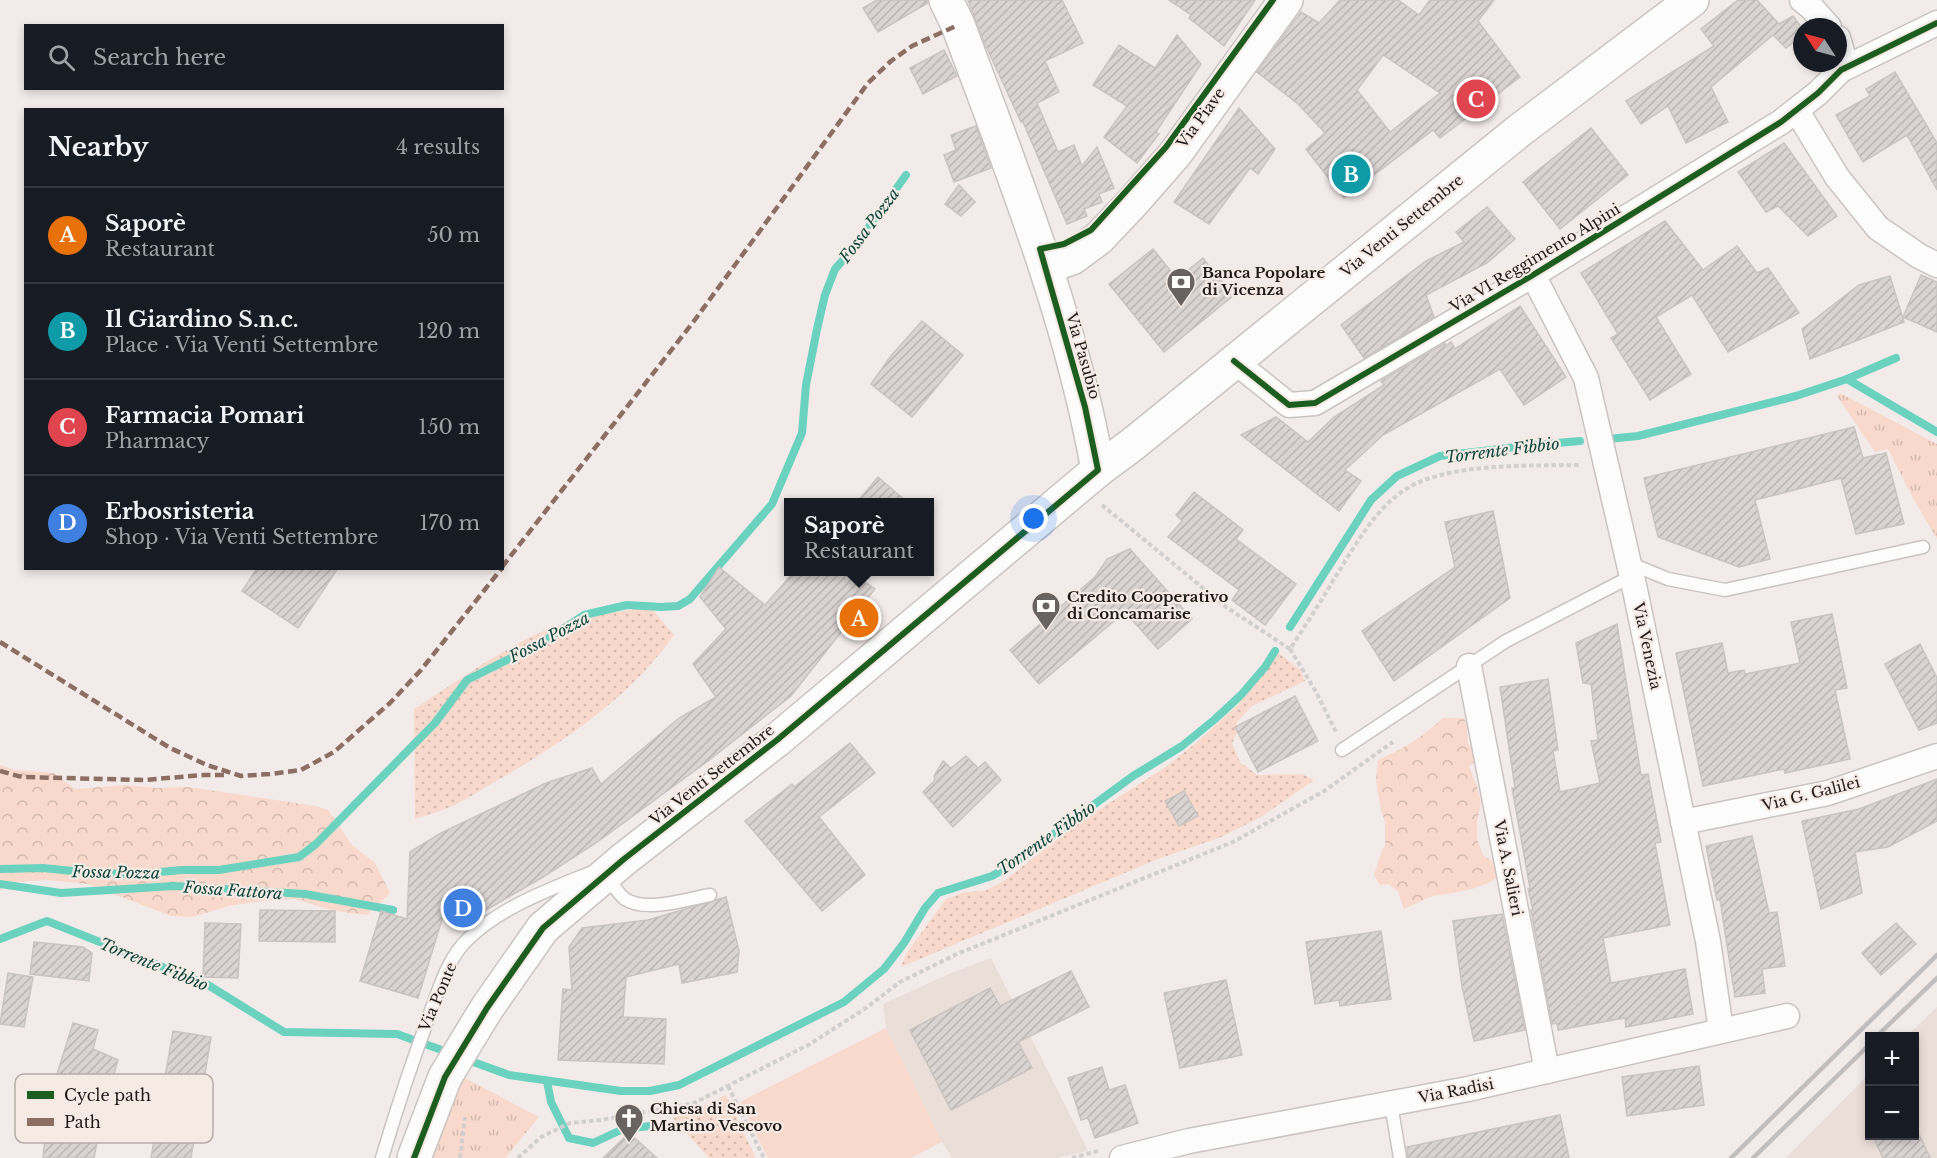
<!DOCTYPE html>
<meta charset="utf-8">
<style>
:root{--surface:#171b24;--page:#242831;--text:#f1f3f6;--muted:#9ea1a6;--line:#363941;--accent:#b3b2b3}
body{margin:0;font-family:"Libre Baskerville",serif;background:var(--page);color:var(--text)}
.controls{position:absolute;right:18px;bottom:18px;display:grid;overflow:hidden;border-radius:0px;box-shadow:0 3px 9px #0003}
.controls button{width:54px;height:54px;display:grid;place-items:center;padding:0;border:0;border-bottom:2px solid var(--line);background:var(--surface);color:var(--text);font:30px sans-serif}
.compass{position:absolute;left:1793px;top:18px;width:54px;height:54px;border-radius:50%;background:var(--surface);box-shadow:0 3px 9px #0003;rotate:306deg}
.you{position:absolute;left:1034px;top:519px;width:21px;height:21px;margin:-15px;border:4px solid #fff;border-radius:50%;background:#1a73e8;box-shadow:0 0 0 9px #1a73e833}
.badge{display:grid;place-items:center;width:39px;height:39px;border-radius:50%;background:var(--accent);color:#fff;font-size:20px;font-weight:700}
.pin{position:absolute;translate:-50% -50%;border:3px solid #fff;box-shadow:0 2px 6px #0006}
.popup{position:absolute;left:784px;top:498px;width:150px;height:78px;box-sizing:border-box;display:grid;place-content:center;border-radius:0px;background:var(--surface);filter:drop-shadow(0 2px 4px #0005);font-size:20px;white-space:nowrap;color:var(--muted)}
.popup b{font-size:22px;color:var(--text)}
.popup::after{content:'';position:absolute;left:50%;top:100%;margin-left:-12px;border:12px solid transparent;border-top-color:var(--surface)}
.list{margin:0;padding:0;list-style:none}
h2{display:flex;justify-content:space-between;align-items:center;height:78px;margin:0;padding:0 24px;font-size:26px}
h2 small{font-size:20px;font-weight:400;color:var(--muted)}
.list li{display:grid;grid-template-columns:39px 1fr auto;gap:18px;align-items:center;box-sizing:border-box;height:96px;padding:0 24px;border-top:2px solid var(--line)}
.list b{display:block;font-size:22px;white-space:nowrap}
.list p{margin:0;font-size:20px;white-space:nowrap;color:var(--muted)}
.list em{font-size:20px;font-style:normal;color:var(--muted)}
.icon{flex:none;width:33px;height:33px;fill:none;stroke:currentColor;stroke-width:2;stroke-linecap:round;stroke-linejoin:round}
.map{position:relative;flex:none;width:1937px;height:1158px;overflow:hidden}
.search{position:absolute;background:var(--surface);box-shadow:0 3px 9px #0003;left:24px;top:24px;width:480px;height:66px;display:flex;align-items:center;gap:15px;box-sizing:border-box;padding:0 21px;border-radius:0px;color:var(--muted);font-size:22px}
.panel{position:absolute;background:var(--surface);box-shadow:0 3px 9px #0003;left:24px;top:108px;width:480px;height:462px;border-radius:0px}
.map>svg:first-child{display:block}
</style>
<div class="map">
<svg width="1937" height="1158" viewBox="0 0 1937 1158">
<defs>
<pattern id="grass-dots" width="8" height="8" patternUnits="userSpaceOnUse" patternTransform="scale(1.5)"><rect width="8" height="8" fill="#f8d9cb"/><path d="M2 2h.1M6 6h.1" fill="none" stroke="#d4baae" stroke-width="1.8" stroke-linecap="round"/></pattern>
<pattern id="forest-crowns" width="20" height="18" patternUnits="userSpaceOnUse" patternTransform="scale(1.5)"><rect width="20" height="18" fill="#f8d9cb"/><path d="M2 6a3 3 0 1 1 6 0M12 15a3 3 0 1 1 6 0" fill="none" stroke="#d4baae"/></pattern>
<pattern id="park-tufts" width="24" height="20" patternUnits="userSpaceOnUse" patternTransform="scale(1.5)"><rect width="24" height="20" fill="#f8d9cb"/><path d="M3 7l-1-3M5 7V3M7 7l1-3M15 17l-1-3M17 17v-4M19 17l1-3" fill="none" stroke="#d4baae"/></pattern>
<pattern id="building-hatch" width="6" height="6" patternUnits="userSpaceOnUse" patternTransform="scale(1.5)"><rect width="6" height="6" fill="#d9d3d1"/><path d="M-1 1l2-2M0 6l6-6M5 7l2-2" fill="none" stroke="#bab5b3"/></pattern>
</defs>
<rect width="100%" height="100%" fill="#f2ebe9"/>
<g fill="#eaded8">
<path d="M991,958l97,193 -31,7h-105l-10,-16 -56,-114 -3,-24 66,-30z"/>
<path d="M1937,1007v151h-151l83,-84 1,62h44v-100h-7z"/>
</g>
<g fill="url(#grass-dots)">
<path d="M650,607l24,28c-46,64 -109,106 -176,145 -16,9 -32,20 -48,27 -11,5 -24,8 -35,12l-1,-110c43,-27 85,-59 132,-79 33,-13 69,-18 104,-23z"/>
<path d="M1278,652l23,19 4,10 -53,25 -15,16v11l-5,10 8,19 17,13 45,-1 12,6 -53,37 -40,20 -63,22 -257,108 5,-13 40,-55 19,-7 20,-1 20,-11 75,-58 87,-56 29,-23 42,-38z"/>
<path d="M726,1095l30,63h-47l-36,-40 25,-9z"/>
</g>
<g fill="url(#forest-crowns)">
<path d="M1443,718h21l3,8 1,18 13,14 -12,8 8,21 4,15 -4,20v17l6,16 9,6 9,13c-20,18 -46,17 -71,23 -9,3 -17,9 -26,12l-6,-17 -9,-8 -9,1 -6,-10 7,-22 4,-8v-23l-5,-16 -4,-26 2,-20c25,-11 45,-23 65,-42z"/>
<path d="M0,765l15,5 39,3 21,16 51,-4 32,3 30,-1 128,19 12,4 24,35 23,18 15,30 -23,22 -32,-4 -41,-12 -32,2 -34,5 -35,11 -22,-1 -83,-32 -40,-4 -34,2 -14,8z"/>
</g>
<g fill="url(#park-tufts)">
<path d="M1840,393l97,51v95l-24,-41 -25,-49 -13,3 -38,-56z"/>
<path d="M461,1076l78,41 -34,41h-81z"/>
</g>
<path fill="#f8d9cb" d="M886,1028l56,114 -31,16h-143l-28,-56z"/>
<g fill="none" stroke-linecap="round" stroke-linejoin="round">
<g stroke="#6bd2c0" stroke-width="8">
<path d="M1847,379l49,-21"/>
<path d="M1608,439l30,-3 158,-40 51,-17 90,53"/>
<path d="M1290,627l81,-127 26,-24 43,-20 93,-11 47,-4"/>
<path d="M0,869l43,-1 50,5 45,1 44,-4h37l80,-13 17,-13 119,-121 32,-43 74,-37 43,-28 43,-10 34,2 17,-1 12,-7 82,-95 30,-71 4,-48 11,-56 8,-34 10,-26 18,-20 53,-74"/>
<path d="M0,884l61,9 113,-7 131,8 88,16"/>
<path d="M0,939l47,-18 161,64 76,47 113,2 53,19"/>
<path d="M465,1059l44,16 112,16h29l29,-6 165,-83 40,-33 20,-26 21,-35 13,-15 54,-17 21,-12 120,-88 49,-30 32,-26 27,-25 24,-28 10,-16"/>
<path d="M547,1081l4,21 18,36 24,5 30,-14 27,-3"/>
</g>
</g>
<g fill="url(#building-hatch)" stroke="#c9c4c2" stroke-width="1.5" fill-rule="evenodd">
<path d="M877,0h50l1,3 -50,29 -15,-24z"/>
<path d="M968,0h94l21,43 -38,18 14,31 -22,11 21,49 16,-7 8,21 15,-19 17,41 -15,6 3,8 -18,7 3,7 -20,8 -44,-102h-2l-37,-80z"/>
<path d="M1169,0h86l-31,46 -35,-28 2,-3z"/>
<path d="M1340,0h58l21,15 11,-15h64l-16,21 42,56 -80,61 -7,-8 -89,68 -38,-49 19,-16 -27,-29 -41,-32 44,-60 18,11zM1383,55l57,38 -50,39 -33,-42z"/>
<path d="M1738,0h19l22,24 14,-8 9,12v8l-16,12 -13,-13 -62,52 17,35 -42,21 -18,-37 -27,18 -15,-23 88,-55 -13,-17z"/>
<path d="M1177,35l24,29 -45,68 3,2 -22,29 -33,-26 23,-31 -34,-21 26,-40 36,23z"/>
<path d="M944,50l13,26 -34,18 -13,-26z"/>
<path d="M1895,72l42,71v47l-30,-55 -44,27 -27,-47 34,-19 -4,-7z"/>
<path d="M1239,108l36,41 -17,25 -8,-6 -41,56 -35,-22z"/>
<path d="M976,126l15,42 -37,14 -10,-27 12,-5 -5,-15z"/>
<path d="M1591,128l37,47 -68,54 -37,-47z"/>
<path d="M1784,143l53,73 -29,20 -30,-30 -12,6 -28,-40z"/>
<path d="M959,185l16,17 -14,14 -16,-12z"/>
<path d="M1487,207l28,32 -28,24 -61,32 8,22 -70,41 -23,-33 85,-64 38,-19 -8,-10z"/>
<path d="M1665,221l38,49 34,-24 20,27 11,-5 31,45 -71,39 -36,-57 -36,22 35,57 -41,26 -39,-62 7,-4 -37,-61z"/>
<path d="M1153,249l24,30 26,-21 30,38 -69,56 -55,-68z"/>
<path d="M1921,275l16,7v50l-34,-15z"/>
<path d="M1890,276l14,46 -94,37 -8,-30 57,-44z"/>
<path d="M1520,306l46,71 -42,28 -24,-36 -117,66 -38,35 16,11 -22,30 -98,-76 35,-18 32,25 26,-25 50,-32 -3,-4 64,-38 1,3 5,-4 4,7z"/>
<path d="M922,321l41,34 -51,62 -41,-33 19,-27z"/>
<path d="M1854,427l9,31 23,-5 18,71 -48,10 -15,-56 -86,22 15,59 -31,8 -81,-30 -14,-59z"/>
<path d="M878,477l29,25h-50z"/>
<path d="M1194,492l49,38 -7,9 60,45 -31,41 -33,-25 7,-10 -71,-53 14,-16 -6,-6z"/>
<path d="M1493,511l17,87 -116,83 -32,-50 93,-64 -10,-45z"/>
<path d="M1130,549l62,70 -34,30 -33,-37 -86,72 -29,-34 85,-73 12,-18z"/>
<path d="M719,567l46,38 29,-33h56l25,17 -84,107 -87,68 -108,79 -53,34 -86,50 -14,-11 -25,82 -58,-17 21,-70 26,8 3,-67 31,-19 105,-50 46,-15 9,16 78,-66 37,-21 -23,-33 33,-35 -26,-32z"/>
<path d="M257,568h81l-40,60 -56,-37z"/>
<path d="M1832,614l15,74 -12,2 15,69 -65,14 -1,-4 -81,17 -27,-133 46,-10 6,30 16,-3 1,4 55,-11 -9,-41z"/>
<path d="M1617,624l24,151 7,-1 13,68 -6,1 15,82 -67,13 8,45 74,-14 8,45 -67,13 -1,-9 -67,12 -1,-7 -5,1 -21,-114h2l-5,-21 2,-1 -18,-100h3l-15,-101 48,-8 10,71 -5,1 7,41 40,-9 -9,-42 7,-1 -7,-56 -8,-1 -7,-40z"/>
<path d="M1920,644l17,34v45l-18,7 -34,-66z"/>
<path d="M1295,696l23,45 -60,31 -23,-45z"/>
<path d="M850,743l25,30 -56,44 46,58 -43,36 -77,-90 47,-37 2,3z"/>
<path d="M966,756l12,12 7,-6 16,18 -48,47 -30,-35 12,-12 -1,-4 9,-15 8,7z"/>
<path d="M1937,779v42l-49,26 -33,5 7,41 -41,16 -19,-88 57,-12z"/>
<path d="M1184,791l14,25 -19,10 -14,-25z"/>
<path d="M1752,836l17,77 8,-1 8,54 -23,3 3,24 -30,4 -15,-97h-3l-11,-54z"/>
<path d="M726,897l13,54 -2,21 -55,11 -3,-19 -53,13 -3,40 43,2 -2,45 -106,-4 5,-71 9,1 -3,-43 13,-19 66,-8z"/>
<path d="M260,910l75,1v31l-76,-1z"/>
<path d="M1502,914l23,116 -51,11 -12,-55 -9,-65z"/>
<path d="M205,923l36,1 -3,54 -35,-1z"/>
<path d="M1896,923l20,21 -35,31 -19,-22z"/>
<path d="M1381,931l10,68 -51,7 -1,-6 -24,4 -9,-62z"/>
<path d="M34,942l49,5 9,6 -3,28 -59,-7z"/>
<path d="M1071,971l18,36 -71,35 14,26 -81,42 -41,-80 80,-42 10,18z"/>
<path d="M8,973l25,4 -9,50 -24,-3z"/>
<path d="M1226,980l16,75 -62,13 -16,-75z"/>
<path d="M73,1023l25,7 -5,19 25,11 -15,52 -9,46h-51l6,-58z"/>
<path d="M173,1031l38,6 -20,121h-40z"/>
<path d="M1699,1066l5,39 -77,11 -5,-39z"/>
<path d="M1102,1067l7,23 16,-5 13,38 -43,15 -7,-20 -7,2 -13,-42z"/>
<path d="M1560,1115l9,43h-161l-1,-11z"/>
<path d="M629,1133l28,25h-54z"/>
<path d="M1873,1136h47l10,22h-47z"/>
</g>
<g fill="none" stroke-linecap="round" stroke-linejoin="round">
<g stroke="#c9c4c2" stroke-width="15">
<g id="lane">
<path d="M1629,563l39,16 57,11 198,-43"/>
<path d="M1342,750l164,-109 126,-65"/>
<path d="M607,876c5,7 11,18 18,23 21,14 62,0 85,-4"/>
<path d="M1391,1104l9,54"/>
<path d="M382,1158c14,-47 29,-93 46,-139 10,-27 19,-61 41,-81 33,-31 79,-48 121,-65"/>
</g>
</g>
<g stroke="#c9c4c2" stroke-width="27">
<g id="street">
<path d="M1802,0l9,7 18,20"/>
<path d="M1838,38l4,14 -1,18"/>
<path d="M1797,111l40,66 41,51 41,28 18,9"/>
<path d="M1533,275l53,103 49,212 73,351 13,89"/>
<path d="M1234,361l55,44 26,-2 218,-128 248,-153 37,-29 23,-23 96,-47"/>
<path d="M1469,666l78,405"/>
<path d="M1683,822l145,-29 109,-37"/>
<path d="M1122,1158l67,-17 279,-52 319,-73"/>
</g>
</g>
<g stroke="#c9c4c2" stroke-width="36">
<g id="secondary">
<path d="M946,0l12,25c54,146 113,292 140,445"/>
<path d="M1046,267l26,-9 27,-20 34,-36 42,-48 111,-154"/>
<path d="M414,1158l31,-81 42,-69 56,-80 81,-69 153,-119 321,-270 35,-26 387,-314 172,-130"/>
</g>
</g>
<g stroke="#d1cfcf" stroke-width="4" stroke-dasharray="4.5 3" stroke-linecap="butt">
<path d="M1102,505l124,102 64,42c15,-23 30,-46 44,-70 22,-34 44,-78 83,-96 46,-20 113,-17 163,-18"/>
<path d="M1290,649l25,41 21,42"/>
<path d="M728,1086l36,72"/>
<path d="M460,1158l5,-41"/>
<path d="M518,1158l23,-21 29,-14 31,-3 93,-17 116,-59 56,-36 34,-26 57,-28 276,-112 91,-51 69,-49"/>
<path d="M1072,1158l26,-7"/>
</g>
<use href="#lane" stroke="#fdfcfc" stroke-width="12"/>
<use href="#street" stroke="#fdfcfc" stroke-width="24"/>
<use href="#secondary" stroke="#fdfcfc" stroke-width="33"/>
<g stroke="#c0bebe" stroke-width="4.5">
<path d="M1877,1036l60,-58"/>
<path d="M1731,1158l206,-203"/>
<path d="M1753,1158l117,-114"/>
</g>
<g stroke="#8d6e63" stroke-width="4.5" stroke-dasharray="9 4.5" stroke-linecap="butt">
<path d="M502,567l192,-246 174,-238 23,-22 21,-15 46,-21"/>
<path d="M0,642l170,106 37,17 34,11 29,-2 31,-4 33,-18 56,-49 31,-33 81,-102"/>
<path d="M0,771l22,6 122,3 60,-5h22"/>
</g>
<g stroke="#f6eae5" stroke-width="10">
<g id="cycleway">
<path d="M1234,361l55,44 26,-2 218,-128 248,-153 37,-29 23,-23 96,-47"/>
<path d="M414,1158l31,-81 42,-69 56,-80 81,-69 153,-119 321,-270 -13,-63 -45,-158 24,-5 27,-14 75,-83 107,-147"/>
</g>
</g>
<use href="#cycleway" stroke="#1b5e20" stroke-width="6"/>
</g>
<defs>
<g id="bank-pin" transform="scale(1.5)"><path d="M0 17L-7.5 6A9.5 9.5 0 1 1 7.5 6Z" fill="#686361" stroke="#f6eae5"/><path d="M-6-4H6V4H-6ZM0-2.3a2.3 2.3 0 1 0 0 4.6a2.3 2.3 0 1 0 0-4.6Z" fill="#fff"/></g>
<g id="church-pin" transform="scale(1.5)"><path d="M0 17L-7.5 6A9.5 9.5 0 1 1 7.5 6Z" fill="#686361" stroke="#f6eae5"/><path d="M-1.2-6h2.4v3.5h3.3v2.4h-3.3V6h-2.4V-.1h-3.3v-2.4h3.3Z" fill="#fff"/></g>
</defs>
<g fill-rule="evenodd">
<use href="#bank-pin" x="1181" y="282"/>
<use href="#bank-pin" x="1046" y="606"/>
<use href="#church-pin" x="629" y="1118"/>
</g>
<g text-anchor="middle" stroke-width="4.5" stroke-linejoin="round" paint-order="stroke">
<g font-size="15" fill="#1e1a18" stroke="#f6eae5">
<text transform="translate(1201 118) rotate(-54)" y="5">Via Piave</text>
<text transform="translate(1402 226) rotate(-39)" y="5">Via Venti Settembre</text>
<text transform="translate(1535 258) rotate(-31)" y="5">Via VI Reggimento Alpini</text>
<text transform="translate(1083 356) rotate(74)" y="5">Via Pasubio</text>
<text transform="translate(1647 646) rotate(78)" y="5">Via Venezia</text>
<text transform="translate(712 775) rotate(-38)" y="5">Via Venti Settembre</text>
<text transform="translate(1811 794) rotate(-14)" y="5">Via G. Galilei</text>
<text transform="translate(1508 868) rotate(79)" y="5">Via A. Salieri</text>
<text transform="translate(438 997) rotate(-67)" y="5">Via Ponte</text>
<text transform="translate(1456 1091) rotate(-11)" y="5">Via Radisi</text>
</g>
<g font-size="15" font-weight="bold" fill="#1e1a18" stroke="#f6eae5" text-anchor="start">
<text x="1202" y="278">Banca Popolare<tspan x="1202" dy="17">di Vicenza</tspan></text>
<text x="1067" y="602">Credito Cooperativo<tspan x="1067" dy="17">di Concamarise</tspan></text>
<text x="650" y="1114">Chiesa di San<tspan x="650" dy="17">Martino Vescovo</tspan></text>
</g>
<g font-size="16" font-style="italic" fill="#05463c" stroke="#f6eae5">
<text transform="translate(869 225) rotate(-53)" y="6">Fossa Pozza</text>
<text transform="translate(1502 450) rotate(-7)" y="6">Torrente Fibbio</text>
<text transform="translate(549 637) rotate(-28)" y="6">Fossa Pozza</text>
<text transform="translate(1046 838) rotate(-35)" y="6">Torrente Fibbio</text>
<text transform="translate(116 872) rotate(1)" y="6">Fossa Pozza</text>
<text transform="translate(233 890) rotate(4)" y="6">Fossa Fattora</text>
<text transform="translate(154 964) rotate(22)" y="6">Torrente Fibbio</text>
</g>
</g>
<rect x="15" y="1074" width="198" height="69" rx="9" fill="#f6eae5" stroke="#b5aca8" stroke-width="1.5"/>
<rect x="27" y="1091" width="27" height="8" fill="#1b5e20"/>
<rect x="27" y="1118" width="27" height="8" fill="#8d6e63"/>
<g font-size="16" fill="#1e1a18">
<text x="64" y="1101">Cycle path</text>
<text x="64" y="1128">Path</text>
</g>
</svg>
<div class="controls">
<button>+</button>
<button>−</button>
</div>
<svg class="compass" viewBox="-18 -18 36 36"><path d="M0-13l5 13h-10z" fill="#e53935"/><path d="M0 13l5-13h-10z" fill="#9ea1a6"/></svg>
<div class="you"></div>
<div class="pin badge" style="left:859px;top:618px;background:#e8710a">A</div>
<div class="popup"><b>Saporè</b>Restaurant</div>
<div class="pin badge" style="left:1351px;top:174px;background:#0f9aa8">B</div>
<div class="pin badge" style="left:1476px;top:99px;background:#e0444e">C</div>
<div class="pin badge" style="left:463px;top:908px;background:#3f7fe0">D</div>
<div class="search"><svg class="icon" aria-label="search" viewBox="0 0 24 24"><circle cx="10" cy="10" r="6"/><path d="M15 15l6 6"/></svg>Search here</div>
<section class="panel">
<h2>Nearby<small>4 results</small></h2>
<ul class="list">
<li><span class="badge" style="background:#e8710a">A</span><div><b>Saporè</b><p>Restaurant</p></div><em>50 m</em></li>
<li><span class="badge" style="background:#0f9aa8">B</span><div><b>Il Giardino S.n.c.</b><p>Place · Via Venti Settembre</p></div><em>120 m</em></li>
<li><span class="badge" style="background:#e0444e">C</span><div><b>Farmacia Pomari</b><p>Pharmacy</p></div><em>150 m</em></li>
<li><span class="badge" style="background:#3f7fe0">D</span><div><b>Erbosristeria</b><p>Shop · Via Venti Settembre</p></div><em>170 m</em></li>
</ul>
</section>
</div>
